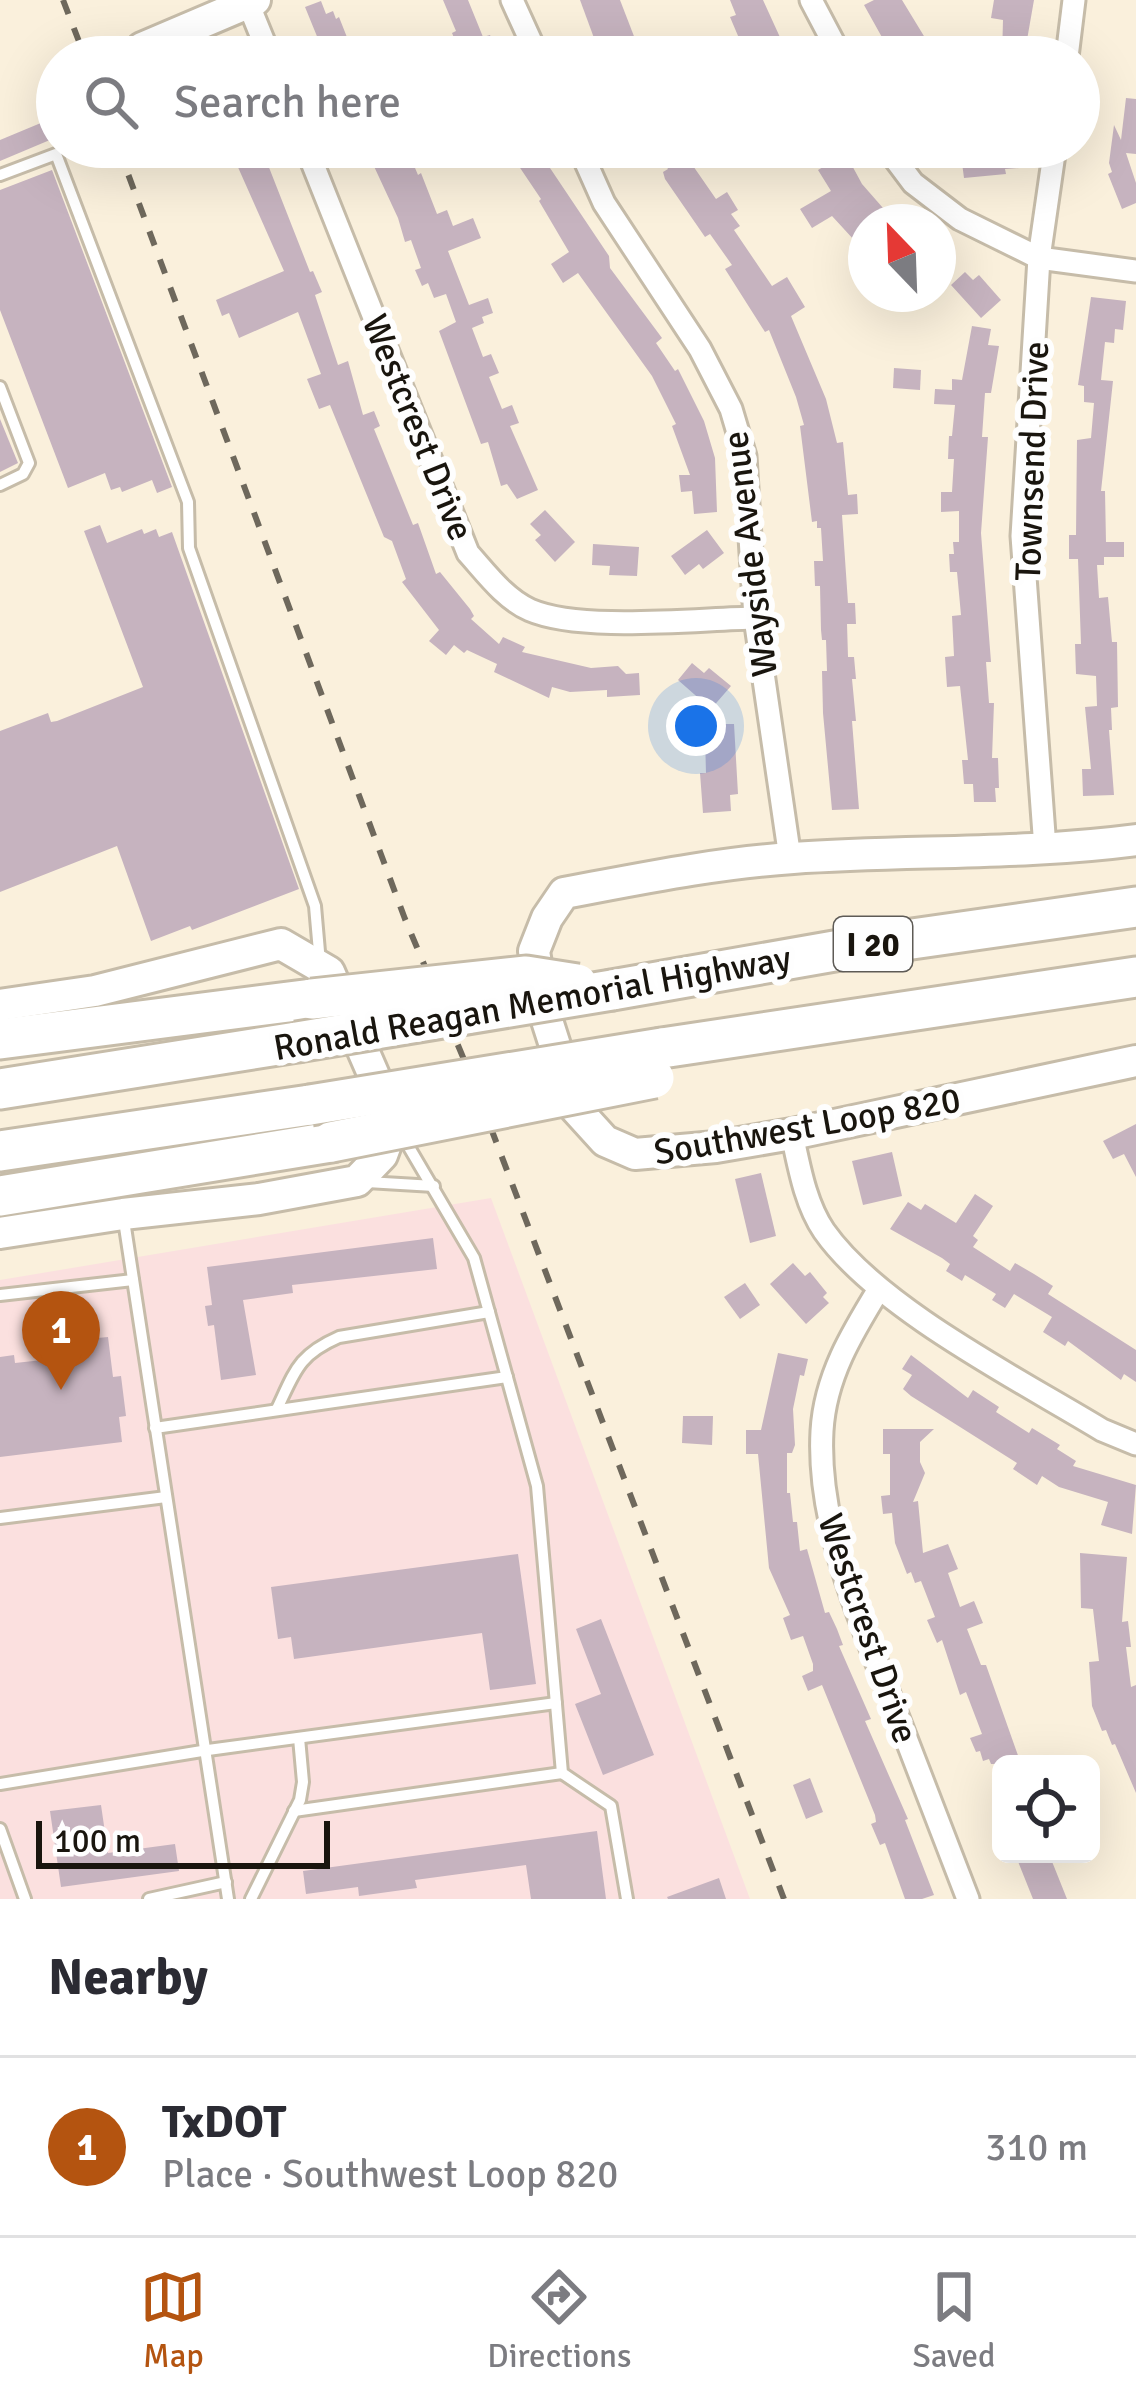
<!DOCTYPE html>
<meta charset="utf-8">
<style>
:root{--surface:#fff;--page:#f7f7f7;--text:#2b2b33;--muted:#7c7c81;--line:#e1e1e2;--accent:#b45410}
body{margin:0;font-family:Signika,sans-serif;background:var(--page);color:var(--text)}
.controls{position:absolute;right:36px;bottom:36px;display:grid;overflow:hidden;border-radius:18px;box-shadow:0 12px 48px #0002}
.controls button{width:108px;height:108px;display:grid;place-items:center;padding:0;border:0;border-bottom:3px solid var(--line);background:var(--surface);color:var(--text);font:60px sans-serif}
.compass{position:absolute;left:848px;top:204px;width:108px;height:108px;border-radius:50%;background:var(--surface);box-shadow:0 12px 48px #0002;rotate:337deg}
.scale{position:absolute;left:36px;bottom:30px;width:294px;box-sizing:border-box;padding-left:12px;border:6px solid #19150e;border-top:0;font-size:33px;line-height:42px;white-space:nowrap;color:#19150e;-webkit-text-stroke:9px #fefefe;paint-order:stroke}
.you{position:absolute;left:696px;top:726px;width:42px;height:42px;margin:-30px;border:9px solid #fff;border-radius:50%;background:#1a73e8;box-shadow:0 0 0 18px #1a73e833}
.badge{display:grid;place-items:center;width:78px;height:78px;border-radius:50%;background:var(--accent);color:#fff;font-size:39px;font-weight:700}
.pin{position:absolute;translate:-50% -99px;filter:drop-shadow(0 3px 6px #0008)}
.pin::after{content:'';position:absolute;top:63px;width:42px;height:36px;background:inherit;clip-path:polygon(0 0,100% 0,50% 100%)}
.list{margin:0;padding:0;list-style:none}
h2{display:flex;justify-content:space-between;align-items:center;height:156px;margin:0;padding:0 48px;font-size:51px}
h2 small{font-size:39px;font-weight:400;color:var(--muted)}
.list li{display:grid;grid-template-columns:78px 1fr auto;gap:36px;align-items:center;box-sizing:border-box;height:180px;padding:0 48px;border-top:3px solid var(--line)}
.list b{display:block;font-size:45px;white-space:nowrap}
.list p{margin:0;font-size:39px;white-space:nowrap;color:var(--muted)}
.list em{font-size:39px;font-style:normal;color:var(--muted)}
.icon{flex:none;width:66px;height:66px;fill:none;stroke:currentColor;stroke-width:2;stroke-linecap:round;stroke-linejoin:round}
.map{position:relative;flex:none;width:1136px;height:1899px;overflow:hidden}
.search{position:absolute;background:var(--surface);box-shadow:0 12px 48px #0002;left:36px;right:36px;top:36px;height:132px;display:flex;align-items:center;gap:30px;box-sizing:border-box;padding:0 42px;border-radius:66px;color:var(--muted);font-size:45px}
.sheet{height:336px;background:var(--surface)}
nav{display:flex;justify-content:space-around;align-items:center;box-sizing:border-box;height:168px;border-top:3px solid var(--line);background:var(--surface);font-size:33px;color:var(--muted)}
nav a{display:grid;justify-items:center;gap:6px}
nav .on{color:var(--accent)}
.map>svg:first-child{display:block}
</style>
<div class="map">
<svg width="1136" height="1899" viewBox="0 0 1136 1899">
<rect width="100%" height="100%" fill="#faf0dc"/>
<path fill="#fbe0df" d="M491,1198l259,701h-750v-619z"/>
<g fill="#c6b3bf">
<path d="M443,0h25l15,37 7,-2 10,22h-26l-5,-12 -10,5 -7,-17 4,-2z"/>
<path d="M580,0h40l22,57h-41z"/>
<path d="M730,0h33l26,57h-42l-17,-40 6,-2z"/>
<path d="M874,0h28l28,46 -10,6 3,5h-30l-29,-52z"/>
<path d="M994,0h40l-10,57h-22l1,-37 -12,-2z"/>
<path d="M321,1l5,13 7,-3 3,8 3,-2 13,33 -18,7h-5l-3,-8 -3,2 -18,-44z"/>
<path d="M1126,98l10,1v55l-10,-1 10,30v20l-14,6 -14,-35 4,-2 -3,-9 5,-38 7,15z"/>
<path d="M48,120l1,3 8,-3v17l-57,24v-21z"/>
<path d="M229,147h32l49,125 3,-1 9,21 -7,3 23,70 10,-4 15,54 11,-4 6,15 -6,3 39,96 5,-2 18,51 4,-2 30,37 4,7 -3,3 28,25 4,-7 22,10 -3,5 69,16 27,-2 8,8 13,-1 1,22 -33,2v-7l-37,2 -18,-5 -3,11 -55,-26 3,-8 -30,-14 -3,3 -10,-8 -8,10 -17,-14 10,-11 -37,-48 4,-3 -14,-38 -8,-4 -54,-132 -11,4 -12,-30 14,-5 -23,-62 -59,26 -10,-25 -7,3 -6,-16 68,-29z"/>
<path d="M365,147h33l5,12 7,-3 8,19 3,-2 16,41 10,-4 6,16 20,-8 8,20 -33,13 21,54 19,-7 5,15 -11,4 2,6 -12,5 11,29 8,-3 8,19 -10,4 13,32 10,-4 7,18 -9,3 28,64 -21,9 -10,-15 -6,2 -13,-44 -7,2 -42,-113 17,-9 -10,-28 -12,4 -6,-15 -6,3 -7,-16 6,-2 -10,-28 -6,2 -7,-24z"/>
<path d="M506,147h38l7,17 -3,1 61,91 1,12 52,70 -6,5 19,28 3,-2 26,52 11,37 2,54 -23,2 -2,-23 -11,1 -2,-17h11l-18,-49 4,-2 -24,-48 -74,-103 -15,10 -12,-19 18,-12 -30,-51 2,-2z"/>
<path d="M654,147h26l36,52 11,-7 11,18 -7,4 9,12 -6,4 38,56 15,-9 18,30 -14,9 35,83 11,44 6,-1 5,53 9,-1 1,20 -16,1 6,88h7l1,21h-9l1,33h6l2,22h-4l4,42h-4l7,88 -27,1 -9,-97 -1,-42h5l-1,-31h-4l-1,-10 -1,-44h-5l-1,-25h9l-2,-33h-4v-7l-5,1 -12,-96 4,-1 -8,-28 -27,-67 -4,2 -40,-63 7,-4 -22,-31 -5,3 -40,-58 -2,-7 5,-3z"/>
<path d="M812,147h30l20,37 21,24 -17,14v31l-34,-37 -20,12 -12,-19 31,-18 -13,-21 5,-3z"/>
<path d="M1017,147l2,21 -14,1 1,5 -42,4 -3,-23 13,-1 -1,-4z"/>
<path d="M52,170l120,317 -15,6 -5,-13 -30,12 -2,-5 -9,3 -6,-17 -37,15 -68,-178v-120z"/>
<path d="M965,272l8,8 6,-5 22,25 -20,18 -30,-33z"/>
<path d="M1091,297l35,4 -3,29 -8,-1 -1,14 -9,-1 -4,38 12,1 -12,110h4l1,51h18v15h-20v8h-7l2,33 9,-1 4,45h5l1,65 -7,1 1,22h-3l5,65 -31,1 -1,-27h9l-6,-62 12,-1 -1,-30 -20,-2 -1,-30h6l-3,-85h-9v-24h7l1,-95 14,-2 3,-35 -10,-1v-16l-6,-1z"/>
<path d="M972,326l19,3 -3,16 11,1 -8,47h-6l-3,44h6l-7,96 10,129h-5l3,41h5l-2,55h6l1,30h-4l1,14h-22l-1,-18h-9l-2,-24h6l-8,-74 -13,1 -2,-30 9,-1 -2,-40 9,-1 -4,-43h-7l-1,-18h5l-1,-12h6v-31l-18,1v-20h11l2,-33h-6l1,-23h3l3,-31 -21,-1 1,-15 17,1v-11l10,1z"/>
<path d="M894,368l27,2 -1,20 -27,-2z"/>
<path d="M0,419l18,44 -18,9z"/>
<path d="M545,510l30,32 -20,20 -20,-22 6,-5 -11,-11z"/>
<path d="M100,525l7,18 35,-14 2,5 12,-5 3,8 13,-5 127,357 -107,41 -2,-4 -39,15 -34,-95 -117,46v-161l48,-18 3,9 6,-1 86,-34 -59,-156z"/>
<path d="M707,530l17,23 -21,16 -4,-5 -14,11 -14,-19z"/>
<path d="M593,544l46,3 -2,29 -28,-1 1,-9 -18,-1z"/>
<path d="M692,663l12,10 5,-5 22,18 -20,23 -33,-29z"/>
<path d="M716,716v8h18l4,70 -8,1 1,16 -28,2 -3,-40h6l-1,-36h-11v-20z"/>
<path d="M1136,1124v53l-12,-23 -11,5 -10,-18z"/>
<path d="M892,1152l10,44 -39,9 -11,-44z"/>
<path d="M761,1173l15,63 -26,7 -15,-64z"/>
<path d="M975,1194l18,12 -20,30 5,4 -5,7 37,24 5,-8 19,11 19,12 -5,8 88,56v32l-12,-8 -3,6 -53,-39 -3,5 -22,-14 9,-15 -38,-23 -9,14 -13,-8 4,-6 -31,-19 -3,6 -16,-10 4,-7 -8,-6 -52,-29 18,-27 13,8 4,-6 31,19z"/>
<path d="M433,1238l4,31 -145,16 1,8 -50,7 13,75 -35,5 -7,-55 -6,1 -3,-20 7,-1 -5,-38z"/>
<path d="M793,1263l12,13 5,-4 17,21 -4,4 6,6 -23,21 -36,-40z"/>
<path d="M745,1283l15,22 -20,14 -16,-22z"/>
<path d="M108,1337l5,40 8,-1 5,40 -7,1 3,25 -122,15v-100l14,-2 1,8 64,-7 -2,-16z"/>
<path d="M778,1353l30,6 -4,17 -4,-1 -7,34 2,36 -3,8h-5v40h3l3,29h4l3,29 7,-2 18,64 4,-1 8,17 6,16 -4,1 32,73 -6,2 43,98 -3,1 29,75 -12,4h-17l-20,-56 -5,2 -9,-21 5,-2 -1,-7 -53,-130 -14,6 -6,-15 11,-5v-7l-10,-28 -12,4 -8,-22 7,-3 -21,-47 -11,-114h-12v-24h15z"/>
<path d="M911,1355l57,43 5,-8 26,17 -3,5 33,21 3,-5 28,17 -3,4 19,12 -3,5 63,19 -4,49 -31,-9 7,-23 -49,-15 -17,-11 -5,9 -24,-16 4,-6 -106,-67 -8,-7 9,-14 -10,-6z"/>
<path d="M683,1416h30l-1,29 -30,-2z"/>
<path d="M883,1429h51l-14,13v20l5,11 -12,29 5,-1 5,52 25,-9 10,25 -10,4 12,34 14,-6 9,22 -16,6 14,36h5l35,99h-30l-2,-5 -6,2 -3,-10 -4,1 -6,-14 12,-4 -16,-42 -6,3 -18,-55 -5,3 -10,-23 8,-3 -14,-36 -6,2 -4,-11 -4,2 -12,-31 -3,-30 -9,1 -2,-18 9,-1v-41h-7z"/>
<path d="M1080,1553l47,4 -5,65 6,-1 3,26h-5l5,40 5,-2v108l-21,-49 -3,1 -6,-15 -4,1 -10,-25 -3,-44 10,-1 -6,-52 -12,-1z"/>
<path d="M518,1554l18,130 -46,6 -8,-57 -188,26 -3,-22 -13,2 -7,-52z"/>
<path d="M601,1619l53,136 -51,20 -28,-71 26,-10 -25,-65z"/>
<path d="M810,1778l13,34 -17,7 -13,-34z"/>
<path d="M101,1805l7,48 67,-9 4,27 -118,16 -11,-76z"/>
<path d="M597,1831l9,68h-75l-5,-34 -111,15 2,8 -58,8 -1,-9 -52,7 -3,-23z"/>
<path d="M1015,1854h34l18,45h-34z"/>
<path d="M719,1878l7,21h-58l-1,-2z"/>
</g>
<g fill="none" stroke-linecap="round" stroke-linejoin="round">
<g stroke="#c6bca9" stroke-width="16">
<g id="lane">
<path d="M0,175l56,-21 132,348 1,46 126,358 5,57"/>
<path d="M0,387l29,76 -6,11 -23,11"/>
<path d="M403,1137l71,121 63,228 25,287 49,33 16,93"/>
<path d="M367,1182l67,4"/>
<path d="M123,1214l105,685"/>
<path d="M0,1295l133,-15"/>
<path d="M277,1409c18,-38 21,-54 62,-72l150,-25"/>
<path d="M155,1428l352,-51"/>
<path d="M0,1518l166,-21"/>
<path d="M0,1784l208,-34 348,-47"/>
<path d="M294,1811l268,-38"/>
<path d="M0,1829l25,70"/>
<path d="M149,1899l77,-17"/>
<path d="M251,1899l49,-99 3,-18 -4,-44"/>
</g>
</g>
<g stroke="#c6bca9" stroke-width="27">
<g id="street">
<path d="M512,0l26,57"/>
<path d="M811,0l30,57"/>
<path d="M248,3l22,54"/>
<path d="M1067,57l7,-57"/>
<path d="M306,147l162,406c18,20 37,46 62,57 51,22 166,9 225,8"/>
<path d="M579,147l25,56 96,146 31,60 14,47 10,162 35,240"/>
<path d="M886,147l27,36 47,36 79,39 97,13"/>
<path d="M1045,848l-23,-312 17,-278 16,-111"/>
<path d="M792,1134c7,32 13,69 32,97 54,77 196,149 278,199l34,14"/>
<path d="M879,1289c-27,44 -54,88 -57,142 -5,91 35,180 67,263 26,69 53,137 79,205"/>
</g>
</g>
<g stroke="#c6bca9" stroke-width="36">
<g id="secondary">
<path d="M142,48l113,-48"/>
<path d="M1136,840c-114,15 -229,10 -343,18 -77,5 -154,21 -229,35l-17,25 -13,33 9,57 32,100 30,33 30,13 81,-7 76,-13 344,-73"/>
<path d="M0,1005l95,-14 186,-47 48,28 65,150 -12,33 -25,26 -98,18 -136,15 -123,19"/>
</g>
</g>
<g stroke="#c6bca9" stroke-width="45">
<g id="highway">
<path d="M612,990l251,-44 273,-39"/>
<path d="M0,1039l312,-40"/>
<path d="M662,1048l474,-71"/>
<path d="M0,1089l297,-47"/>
<path d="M0,1151l310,-46"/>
<path d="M0,1196l331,-54"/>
</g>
</g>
<use href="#lane" stroke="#fff" stroke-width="10"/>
<use href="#street" stroke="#fff" stroke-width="21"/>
<use href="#secondary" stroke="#fff" stroke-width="30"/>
<use href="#highway" stroke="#fff" stroke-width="39"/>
<g stroke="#6e685c" stroke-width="6" stroke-dasharray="15 15" stroke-linecap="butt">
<path d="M63,0l22,57"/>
<path d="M118,147l287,772 68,162 311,818"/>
</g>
<g stroke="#c6bca9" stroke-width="45" stroke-linecap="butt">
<g id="highway-bridge">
<path d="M312,999l214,-23 51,8"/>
<path d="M297,1042l315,-52"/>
<path d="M310,1105l352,-57"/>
<path d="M331,1142l323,-64"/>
</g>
</g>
<use href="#highway-bridge" stroke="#fff" stroke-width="39"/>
</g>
<g text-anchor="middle" stroke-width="12" stroke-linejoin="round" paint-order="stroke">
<rect fill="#fefefe" stroke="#5e5b56" stroke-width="3" x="834" y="917" width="78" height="54" rx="9"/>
<g font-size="33" font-weight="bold" fill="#19150e">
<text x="873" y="956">I 20</text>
</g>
<g font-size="36" fill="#19150e" stroke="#fefefe">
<text transform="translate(419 427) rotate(68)" y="13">Westcrest Drive</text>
<text transform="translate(1031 461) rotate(-88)" y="13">Townsend Drive</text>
<text transform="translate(749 554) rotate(-97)" y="13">Wayside Avenue</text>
<text transform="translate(532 1002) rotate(-10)" y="13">Ronald Reagan Memorial Highway</text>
<text transform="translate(807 1125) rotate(-10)" y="13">Southwest Loop 820</text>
<text transform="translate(869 1628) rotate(71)" y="13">Westcrest Drive</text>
</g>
</g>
</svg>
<div class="controls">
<button><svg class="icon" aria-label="locate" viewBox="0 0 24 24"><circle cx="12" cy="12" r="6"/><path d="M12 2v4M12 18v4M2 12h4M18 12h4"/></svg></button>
</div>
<svg class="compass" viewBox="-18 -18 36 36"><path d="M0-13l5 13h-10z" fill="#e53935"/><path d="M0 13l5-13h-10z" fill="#7c7c81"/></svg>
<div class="scale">100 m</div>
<div class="you"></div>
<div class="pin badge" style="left:61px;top:1390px">1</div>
<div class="search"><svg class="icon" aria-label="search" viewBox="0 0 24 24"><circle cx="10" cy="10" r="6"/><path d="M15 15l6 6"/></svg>Search here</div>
</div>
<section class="sheet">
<h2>Nearby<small></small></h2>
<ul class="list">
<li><span class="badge">1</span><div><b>TxDOT</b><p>Place · Southwest Loop 820</p></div><em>310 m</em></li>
</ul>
</section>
<nav>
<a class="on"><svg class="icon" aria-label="map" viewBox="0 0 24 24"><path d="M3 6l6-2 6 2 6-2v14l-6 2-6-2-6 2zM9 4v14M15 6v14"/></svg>Map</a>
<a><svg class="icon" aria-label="directions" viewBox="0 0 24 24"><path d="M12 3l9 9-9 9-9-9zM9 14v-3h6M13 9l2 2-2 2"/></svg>Directions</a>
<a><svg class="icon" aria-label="saved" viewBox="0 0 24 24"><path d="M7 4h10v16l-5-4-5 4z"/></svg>Saved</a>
</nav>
